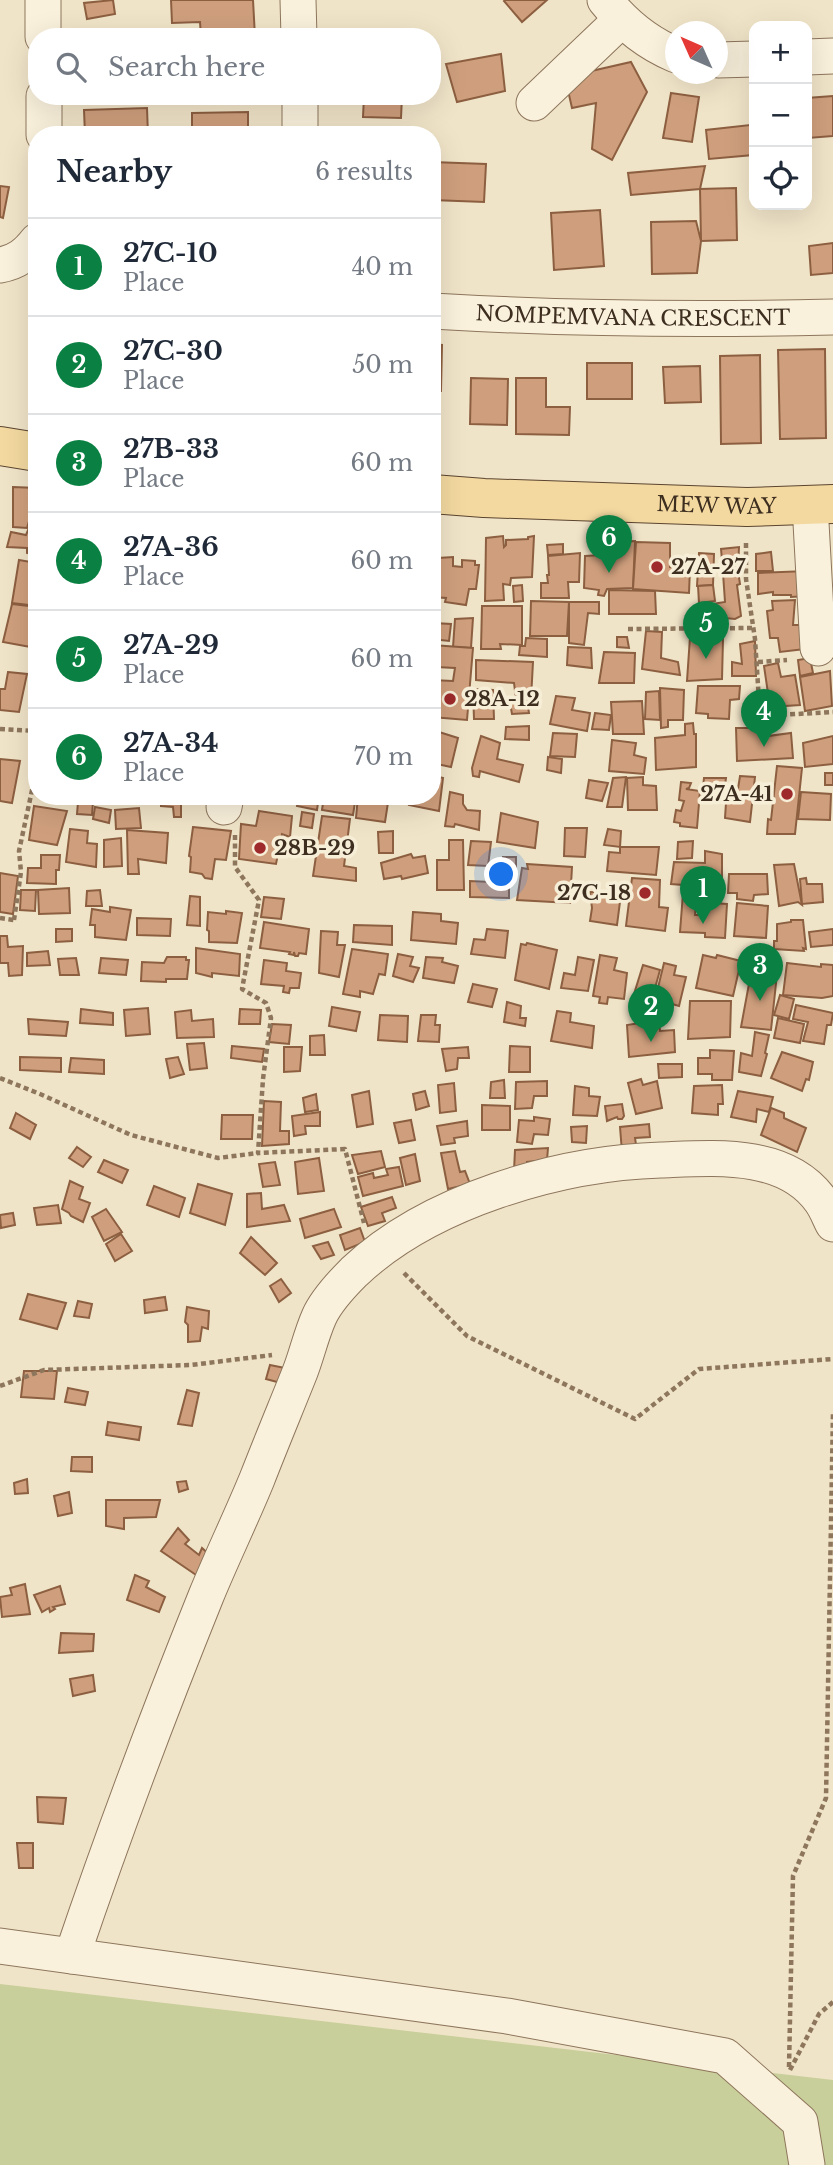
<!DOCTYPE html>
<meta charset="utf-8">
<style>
:root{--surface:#fff;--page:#f6f6f7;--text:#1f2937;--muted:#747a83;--line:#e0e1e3;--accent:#0b8043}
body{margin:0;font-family:"Libre Baskerville",serif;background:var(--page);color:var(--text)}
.controls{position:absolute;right:21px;top:21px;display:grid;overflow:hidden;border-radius:14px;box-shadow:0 7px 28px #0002}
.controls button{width:63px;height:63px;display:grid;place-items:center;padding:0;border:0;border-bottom:2px solid var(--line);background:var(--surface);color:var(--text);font:35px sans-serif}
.compass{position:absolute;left:665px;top:21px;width:63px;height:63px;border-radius:50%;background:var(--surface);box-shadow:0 7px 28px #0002;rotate:315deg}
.you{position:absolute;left:502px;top:875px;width:24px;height:24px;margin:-18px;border:5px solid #fff;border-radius:50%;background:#1a73e8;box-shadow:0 0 0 10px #1a73e833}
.badge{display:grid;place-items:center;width:46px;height:46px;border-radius:50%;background:var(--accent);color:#fff;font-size:23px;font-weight:700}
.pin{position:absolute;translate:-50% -58px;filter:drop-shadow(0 2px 4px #0008)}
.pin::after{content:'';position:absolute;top:37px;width:24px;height:21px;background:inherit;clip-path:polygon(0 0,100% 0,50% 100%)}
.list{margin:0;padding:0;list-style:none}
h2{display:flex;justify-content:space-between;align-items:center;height:91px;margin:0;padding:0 28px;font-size:30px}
h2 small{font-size:23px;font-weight:400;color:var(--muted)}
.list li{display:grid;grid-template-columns:46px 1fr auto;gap:21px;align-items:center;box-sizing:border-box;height:98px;padding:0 28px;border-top:2px solid var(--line)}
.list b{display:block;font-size:26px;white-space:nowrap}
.list p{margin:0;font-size:23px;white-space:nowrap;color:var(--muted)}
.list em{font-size:23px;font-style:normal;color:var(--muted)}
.icon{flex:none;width:38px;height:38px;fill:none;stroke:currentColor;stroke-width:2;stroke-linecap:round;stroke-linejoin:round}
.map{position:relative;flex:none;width:833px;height:2165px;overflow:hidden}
.search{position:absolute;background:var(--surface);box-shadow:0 7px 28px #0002;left:28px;top:28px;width:413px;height:77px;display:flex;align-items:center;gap:18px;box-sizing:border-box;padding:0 24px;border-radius:28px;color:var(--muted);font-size:26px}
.panel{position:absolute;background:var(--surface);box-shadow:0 7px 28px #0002;left:28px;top:126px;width:413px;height:679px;border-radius:28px}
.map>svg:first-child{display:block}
</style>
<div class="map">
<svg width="833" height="2165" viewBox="0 0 833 2165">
<rect width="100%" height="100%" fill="#f0e4c8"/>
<path fill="#c9cf9b" d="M0,1984l833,96v85h-833z"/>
<g fill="#cf9f7d" stroke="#8d5f41" stroke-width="2">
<path d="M113,0l2,14 -28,5 -3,-16z"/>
<path d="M171,0h82l2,37h-54l-1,-15 -28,1z"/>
<path d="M505,0h42l-25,22 -18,-21z"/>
<path d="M501,54l4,37 -48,11 -11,-38z"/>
<path d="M631,62l16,30 -35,68 -20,-11 4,-46 -24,5 -7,-31z"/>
<path d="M671,93l28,4 -7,45 -29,-4z"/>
<path d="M364,96h38l-1,22 -38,-1z"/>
<path d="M833,96v40l-25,2 -1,-40z"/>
<path d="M147,108l1,27h-63l-1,-25z"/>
<path d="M248,112v23h-56v-22z"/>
<path d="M750,125l3,30 -44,4 -3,-29z"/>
<path d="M432,162l54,2 -2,38 -52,-2z"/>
<path d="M705,166l-5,23 -69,6 -3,-22z"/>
<path d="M0,186l9,1 -6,31 -3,-1z"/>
<path d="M736,188l1,52 -36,1 -1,-52z"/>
<path d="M600,210l4,56 -50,4 -3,-57z"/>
<path d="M696,221l5,20 -4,32 -45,1 -1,-52z"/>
<path d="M833,243v30l-22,2 -2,-29z"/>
<path d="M432,344l10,1 -1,46 -9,-1z"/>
<path d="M825,349l1,89 -46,1 -2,-89z"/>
<path d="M760,355l1,88 -40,1 -1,-88z"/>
<rect x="587" y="363" width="45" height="36"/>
<path d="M700,366l1,36 -36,1 -2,-36z"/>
<path d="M471,378l37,1 -1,46 -37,-1z"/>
<path d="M516,378h30v29h24l-1,28 -53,-1z"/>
<path d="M13,487l24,1v29l-7,1 -3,10 -14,-1z"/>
<path d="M28,530l9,1v24l-10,-2v-5l-20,-1 4,-15 15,3z"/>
<path d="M503,536l1,11 2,-2v-5l22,-1v-2l6,-1 -2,41 -21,1 -1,7 -7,-1 1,16 -19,1 1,-63z"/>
<path d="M635,541l-2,47 -26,1 -3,7 -6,-1 1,-5 -15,-2 1,-32 17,-1v3h4v-3h3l1,-13z"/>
<path d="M636,542l34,1v24l20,1 -1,25 -56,-4z"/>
<path d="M563,544v10l-15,1 -1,-10z"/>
<path d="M739,547l-1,23 -15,1 -2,-22z"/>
<path d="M771,552l2,19h-17v-17z"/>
<path d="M580,553l-1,29h-11l1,16h-28v-15h7l-1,-8h2l-1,-19z"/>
<path d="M699,553l15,1 -1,31 -16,1z"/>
<path d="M453,557v9l9,1v-7l13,1v4h4l-3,24h-7l-3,16 -21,-3 1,-4 -14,-1v-31h7l-1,-8z"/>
<path d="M19,560l18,3v43l-25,-3z"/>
<path d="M738,571l2,13 -3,1 4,31 -6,3 -10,-1 -3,3h-6v-3l-3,4 -10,-1 -4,-15 26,-4 -2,-29z"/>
<path d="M807,571l1,25 -17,1v-2h-18v-3l-15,2v-21z"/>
<path d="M522,585l1,16 -9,1 -1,-16z"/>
<path d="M713,585l2,16 -16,2 -1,-17z"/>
<path d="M609,590l46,1 1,23h-47z"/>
<path d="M795,600l-2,25h19l1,23 -33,4 -2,-14h-8l-3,-27 6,-1 -1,-9z"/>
<path d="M531,601l38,1 -2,34h-37z"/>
<path d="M569,602h30v12l-11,-1 -4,32 -15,-2z"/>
<path d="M12,604l25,3 -1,41 -33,-6z"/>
<path d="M482,606h40v39l-22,-1 1,5h-20z"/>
<path d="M432,608l4,1 -2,14 17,1 -2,17 -17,-2z"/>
<path d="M473,618l-2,30 -18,-1 2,-28z"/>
<path d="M646,631l16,1 -1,26 17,4 2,13 -38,-6z"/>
<path d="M617,637h10l2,11 -12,-1z"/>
<path d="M690,637l33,2 -1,40 -35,2z"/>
<path d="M526,638l21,1v18l-28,-2 1,-9h5z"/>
<path d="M755,641l1,35h-24v-14l10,2 -2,-20z"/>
<path d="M432,645l41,3 -6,72 -35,-3v-37l21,1 2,-13 -19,-1v7h-4z"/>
<path d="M568,647l23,1 1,20 -25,-3z"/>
<path d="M604,652l31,1 -1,30h-35z"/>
<path d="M810,658l3,15 -13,3 -2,-16z"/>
<path d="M476,660l57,2 -2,37h-15l-2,-16 -38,-3z"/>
<path d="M778,663l3,14 14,-2 5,30 -30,2 -6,-41z"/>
<path d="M830,671l2,35 -27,5 -5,-34z"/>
<path d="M8,672l19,2 -8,38 -19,-2v-21h5z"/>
<path d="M698,686h42l-1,13 -9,1 -1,19 -21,-1v-4l-12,-1z"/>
<path d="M660,688l24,2 -1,30h-15v7l-7,1z"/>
<path d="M473,689l20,1 1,29h-20z"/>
<path d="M659,691l1,29 -15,-1 1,-27z"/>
<path d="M556,696l19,2 -3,12 18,3 -3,18 -37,-7z"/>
<path d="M527,700l2,13 -17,1 -2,-11z"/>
<path d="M642,701l2,33h-31l-2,-32z"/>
<path d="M595,713l16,2 -2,15 -17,-1z"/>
<path d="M693,723l1,11h2v33l-40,3 -1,-32 30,-3v-11z"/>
<path d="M529,726v14l-24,-1 1,-12z"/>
<path d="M736,728h24l1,9 30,-4 2,25 -56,3z"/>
<path d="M439,732l19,6 -7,29 -19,-4v-18h2z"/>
<path d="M553,733l24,1 -2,23 -25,-1z"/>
<path d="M481,736l19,7 -3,16 26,6 -4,17 -39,-11 -1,6 -6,-1 -1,-8z"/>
<path d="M833,736v28l-28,3 -2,-24z"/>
<path d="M612,740l24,3 -2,12 12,3 -2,16 -35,-3z"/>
<path d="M548,757l14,2 -1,14 -14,-3z"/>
<path d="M0,759l20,2 -8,42 -12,-2z"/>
<path d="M777,766l25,2 -7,66h-28l1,-15 3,1z"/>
<rect x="825" y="773" width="8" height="12"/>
<path d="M432,775l11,3 -4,33 -30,-6 2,-9h21z"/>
<path d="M740,776l15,1 -5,45 -25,-4 2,-30 11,1z"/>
<path d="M626,777l-4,30h-15l6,-29z"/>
<path d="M643,777v8l13,1 1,24h-29l-1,-32z"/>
<path d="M704,778h22l-3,20 -21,-2z"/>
<path d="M589,780l19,3 -6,18 -16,-3z"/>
<path d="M681,782l10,1 -2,5 -3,1 14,2 -3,37 -17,-2v-3l-6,-1 2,-12 5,1 3,-10 -5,-1z"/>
<path d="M450,792l13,3v9l4,6 13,1 -1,19 -24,-6 -1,3 -9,-1z"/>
<path d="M801,792l30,2 -1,26 -32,-1z"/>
<path d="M161,796h20v21h-7l-1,-10 -12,-1z"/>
<path d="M249,796h36l-1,6z"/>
<path d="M299,796h20l-2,14 -20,-4z"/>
<path d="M324,796h32l-3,19 -31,-5z"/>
<path d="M358,796h31l-4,26 -29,-4z"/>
<path d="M78,802h15l-1,13 -15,-1z"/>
<path d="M34,806l33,5 -10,34 -28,-5z"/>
<path d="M95,807l16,3 -2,13 -16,-4z"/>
<path d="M139,808l2,20 -25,1 -1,-19z"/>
<path d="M259,811l33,5 -2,21 -8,-3 -6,30 -37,-5 2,-35 15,2z"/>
<path d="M302,812l12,2 -2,14 -12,-2z"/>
<path d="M501,813l37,9 -3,26 -38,-6z"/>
<path d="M322,816l28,3 -6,47 12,2v13l-43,-5z"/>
<path d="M193,827l38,4 -5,29 -11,-1 -3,20 -7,-1 -3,-4 -12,-2 1,-15 -2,-1z"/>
<path d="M565,828h22l-2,29 -21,-1z"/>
<path d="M70,829l18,2 -1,12 10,1 -1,23 -30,-5z"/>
<path d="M608,829l13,2 -1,16 -16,-2z"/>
<path d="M127,830l41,3 -2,30 -28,-4 1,15h-11z"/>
<path d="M393,831v22h-14l-1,-21z"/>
<path d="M121,838l1,28 -18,1v-27z"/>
<path d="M449,840h14l1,50h-27v-30h12z"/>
<path d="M471,841l20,1 -3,24 -20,-1z"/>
<path d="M693,841l-1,17 -15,1 1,-17z"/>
<path d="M620,847h39l-3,28 -49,-4 2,-19 11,1z"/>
<path d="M705,851l17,3v34l-51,-4 3,-22 31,1z"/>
<path d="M411,854l2,4 12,-2 3,17 -26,6 -1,-3 -17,3 -3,-16z"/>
<path d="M41,855h19l-1,15h-3v14l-29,-1 1,-15h13z"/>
<path d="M503,857h13v22h-7v19l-39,-1v-16l21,1v-16h12z"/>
<path d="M527,864l45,3 -2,36 -53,-3 5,-32 6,1z"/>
<path d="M794,864l8,41 -4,-3 -19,4 -5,-41z"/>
<path d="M0,873l18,3 -5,38 -13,-2z"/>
<path d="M729,874h38l1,20 -14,1 -1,6 -16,-2v-6h-9z"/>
<path d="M632,878l28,2 -1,27 9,1 -3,23 -39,-5z"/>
<path d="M806,878l1,6h15l1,18 -21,2 -2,-25z"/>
<path d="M69,888l1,25 -31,1 -1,-24z"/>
<path d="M21,890h15l-1,21 -15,-1z"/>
<path d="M100,890l2,16h-16l1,-15z"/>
<path d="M590,892l31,2 -4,31 -27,-4 2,-13z"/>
<path d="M683,893l14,1 -2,21h4l1,-13 27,2 -2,34 -20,-1v-4l-25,-1z"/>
<path d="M190,896l10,1v29l-13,-1z"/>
<path d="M264,897l20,2 -3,20 -20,-2z"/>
<path d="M737,903l31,3 -2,32 -32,-2z"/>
<path d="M110,907l21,3 -5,30 -31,-3v-12h-5l2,-16 18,3z"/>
<path d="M226,911l16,2 -5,30 -28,-1v-11l-2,-1 1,-18 18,2z"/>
<path d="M413,912l28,2v7l17,2 -2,21 -45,-4z"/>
<path d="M137,918l34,1 -1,17 -33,-1z"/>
<path d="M791,920h12l3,29 -3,-1 1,3 -30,-2v-8h3v-17l14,-2z"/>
<path d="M264,922l45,7 -3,25 -7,-1 -1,3h-3l-1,-4v3l-5,-1 1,-2 -30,-4z"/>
<path d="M354,925l38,1v19l-39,-3z"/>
<path d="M56,929h16v12l-16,1z"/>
<path d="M487,929l21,2 -3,27 -34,-4 3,-15 11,1z"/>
<path d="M833,929v16l-22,2 -2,-15z"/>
<path d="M321,931l17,1 -1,13h8l-6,32 -20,-4z"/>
<path d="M0,936h7l1,11 15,-1 -1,29 -13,1 -1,-13h-8z"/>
<path d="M527,943l30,7 -8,39 -34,-9 6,-36 5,1z"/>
<path d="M196,948l44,6 -1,22 -27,-3v4l-16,-4z"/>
<path d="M352,949l36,5 -3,21 -6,-1 -6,20 -13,-3v6l-17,-3z"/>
<path d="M48,951l2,14 -23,1v-13z"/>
<path d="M398,954l15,3 -3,9 9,2 -6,14 -20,-6z"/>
<path d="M600,955l17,3 -3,12 13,3 -3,26 -16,-2 -1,7 -8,-1 1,-6 -7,-1z"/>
<path d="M703,955l13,3 1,-3 24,6 -8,35 -37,-8z"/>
<path d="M167,957h19v3h3l-2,19h-21v3l-25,-1 1,-19 22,1z"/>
<path d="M426,957l17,1 -1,4 16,4 -4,17 -31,-5z"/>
<path d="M578,957l16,3 -6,31 -27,-3 3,-15 11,2z"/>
<path d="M76,958l3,17h-19l-2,-16z"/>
<path d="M101,958l27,2 -2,15 -27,-2z"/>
<path d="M264,960l23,3 -1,8 15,2 -2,15h-9l-1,5 -6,-1 1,-6 -23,-2z"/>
<path d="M664,963l12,3 -2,9 12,2 -7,29 -14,-4 -2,7 -10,-1z"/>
<path d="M787,963l34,4v-3l12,1v31l-11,2 -39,-3z"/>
<path d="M643,965l17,5 -8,29 -18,-5z"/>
<path d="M762,971h12l-1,4 4,-1 -6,56 -30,-3 10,-54h10z"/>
<path d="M473,984l24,5 -5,18 -24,-5z"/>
<path d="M780,995l14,4 -5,20 -15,-4z"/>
<path d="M690,1001h41l-1,36 -42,2z"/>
<path d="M507,1002l14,4 -1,12h6l-1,8 -21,-4z"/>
<path d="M796,1005l37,8 -2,12h-4l-3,19 -21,-3 5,-19 -15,-3z"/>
<path d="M332,1007l28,5 -4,19 -27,-5z"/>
<path d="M148,1008l2,26 -24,2 -2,-26z"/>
<path d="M81,1009l32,4v12l-33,-2z"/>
<path d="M240,1009l21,1 -1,14h-21z"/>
<path d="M191,1010l1,11 21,-2 1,18 -37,1 -2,-26z"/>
<path d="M557,1011l14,2 -1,9 24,4 -2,22 -41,-7z"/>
<path d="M380,1015l28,1 -1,26 -29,-2z"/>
<path d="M421,1015h15l-1,10h5l-1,17 -21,-1z"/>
<path d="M778,1018l26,6 -4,19 -26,-5z"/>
<path d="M28,1019l40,3 -2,14 -37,-2z"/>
<path d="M659,1020l1,11 14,-1 1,22 -46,5 -2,-32z"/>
<path d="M272,1024l19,1 -2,19 -20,-2z"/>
<path d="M755,1032l14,3 -4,18 2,1 -6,22 -22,-4 2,-19 11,3z"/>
<path d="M324,1035l1,20h-15v-19z"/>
<path d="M204,1043l3,25 -17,2 -3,-26z"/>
<path d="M232,1046l32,3 -2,13 -31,-4z"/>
<path d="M510,1046l20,1v25h-21z"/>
<path d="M284,1047h18l-2,24 -16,1z"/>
<path d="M468,1047l1,11h-11l-1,11 -11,2 -4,-22z"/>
<path d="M710,1050l24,1 -2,29h-20v-6h-14v-16h12z"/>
<path d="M782,1052l31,10 -4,18 -3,-1 -4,12 -31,-13z"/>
<path d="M20,1057l41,1v14l-41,-2z"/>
<path d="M178,1057l6,17 -14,4 -4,-19z"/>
<path d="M71,1058l33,2v14l-35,-2z"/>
<path d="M658,1064h24v13l-23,1z"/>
<path d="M641,1079l2,6 14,-4 5,27 -26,6 -8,-31z"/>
<path d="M504,1080l1,18h-15l1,-16z"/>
<path d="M547,1081v15h-13l-2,12 -17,1 1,-27z"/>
<path d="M454,1083l2,28 -16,2 -2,-28z"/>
<path d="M722,1085l1,19h-5v11l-26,-2 2,-27z"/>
<path d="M575,1086l14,2v8l11,1 -3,19 -24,-1z"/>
<path d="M369,1091l4,33 -16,3 -5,-32z"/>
<path d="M425,1091l4,15 -13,4 -3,-16z"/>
<path d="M738,1091l35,6 -4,15 -12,-3 -1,13 -25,-5z"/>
<path d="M316,1094l2,16 -13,2 -2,-14z"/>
<path d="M264,1101l17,1 -1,29h9v13l-27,2z"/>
<path d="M622,1104l2,12 -2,3h-4l-1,-2 -10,4 -2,-15z"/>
<path d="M482,1105l28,1v24h-28z"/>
<path d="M771,1108l13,5v5l22,10 -9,24 -36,-17z"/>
<path d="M320,1112v14h-15l1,8 -12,2 -2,-20z"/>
<path d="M16,1113l20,12 -6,14 -20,-11z"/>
<path d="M222,1115h31l-1,24h-31z"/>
<path d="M534,1117l16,2 -2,16 -14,-1 -2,10 -15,-2 2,-22 15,1z"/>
<path d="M411,1120l4,20 -16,3 -5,-20z"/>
<path d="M467,1121l1,15 -14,2 1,5 -14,2 -4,-19z"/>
<path d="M649,1124l1,13 -15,1 2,13 -15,1 -2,-25z"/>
<path d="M587,1126l-1,17 -14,-1 -1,-15z"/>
<path d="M77,1147l14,10 -8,10 -14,-9z"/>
<path d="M548,1148l-1,12 -20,2 1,8 -14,1 1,-21z"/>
<path d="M381,1151l4,16 -27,7 -6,-19z"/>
<path d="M455,1151l5,21 5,-1 5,13 -22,5 -7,-36z"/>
<path d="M415,1154l5,27 -14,4 -6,-27z"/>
<path d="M319,1158l5,33 -26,3 -3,-32z"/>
<path d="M104,1160l24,10 -6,13 -24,-11z"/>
<path d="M275,1162l5,23 -17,2 -4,-23z"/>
<path d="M399,1167l4,19 -40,10 -5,-19 15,-4 1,5 14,-3 -2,-6z"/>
<path d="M70,1181l13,6 -4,12 11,4 -7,19 -12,-6 -2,-3 -7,-4z"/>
<path d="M198,1184l34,10 -7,31 -35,-12z"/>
<path d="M154,1186l31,12 -6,19 -32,-12z"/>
<path d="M261,1193l1,16 22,-4 6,16 -43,6v-33z"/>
<path d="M392,1197l4,11 -14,5 3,8 -17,5 -7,-19z"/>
<path d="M58,1205l3,18 -24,2 -3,-17z"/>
<path d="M106,1209l16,23 -18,9 -12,-24z"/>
<path d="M334,1209l7,18 -36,11 -5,-19z"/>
<path d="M13,1213l2,12 -14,3 -1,-13z"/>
<path d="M360,1228l5,14 -20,8 -5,-15z"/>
<path d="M121,1234l11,17 -17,10 -9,-17z"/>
<path d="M251,1237l26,26 -12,12 -25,-22z"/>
<path d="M328,1242l6,13 -13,4 -8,-13z"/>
<path d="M281,1279l10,14 -12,9 -9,-16z"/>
<path d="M28,1294l38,9 -9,26 -37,-10z"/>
<path d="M165,1297l2,13 -22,3 -1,-13z"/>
<path d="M78,1301l14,3 -3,14 -15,-2z"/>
<path d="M187,1307l22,4 -1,18 -6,-2 -2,14 -12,1v-17l-3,-3z"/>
<path d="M270,1365l15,3 -4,15 -15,-4z"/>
<path d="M24,1371h33l-3,28 -33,-2z"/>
<path d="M68,1388l20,4 -3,13 -20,-3z"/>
<path d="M187,1390l12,3 -7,33 -14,-2z"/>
<path d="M108,1422l33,5 -2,13 -33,-5z"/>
<path d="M72,1457h20v15l-21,-1z"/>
<path d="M27,1479l1,14 -13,1 -1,-11z"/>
<path d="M186,1481l2,8 -9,3 -2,-10z"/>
<path d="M69,1492l3,21 -14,3 -4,-20z"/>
<path d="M106,1500h54l-4,17 -32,1v11l-18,-3z"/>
<path d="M178,1528l11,12 -4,4 14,11 3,-7 11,10 -14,19 -38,-26z"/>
<path d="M135,1575l14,6 -3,6 19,10 -6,15 -32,-12z"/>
<path d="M25,1584l5,30 -28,3 -2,-20 12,-2 -2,-7z"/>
<path d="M60,1586l5,18 -12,3 2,2 -5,3 -1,-4 -7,4 -8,-17z"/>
<path d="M61,1633l33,1 -1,17 -34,2z"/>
<path d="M93,1675l2,16 -22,5 -3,-17z"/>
<path d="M37,1797l29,1 -3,26 -25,-2z"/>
<path d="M17,1843h16v25h-14z"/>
</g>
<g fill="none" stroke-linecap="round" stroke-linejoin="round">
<g stroke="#8d765c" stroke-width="37">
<g id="minor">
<path d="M43,0v37"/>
<path d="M298,0l1,37"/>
<path d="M605,0c19,24 42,43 71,55"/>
<path d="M807,57l26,-1"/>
<path d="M718,60l36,-1"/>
<path d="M44,96v39"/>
<path d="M300,96v39"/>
<path d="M534,103l87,-83"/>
<path d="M0,265c17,-3 27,-11 37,-24"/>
<path id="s1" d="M432,311c134,8 267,9 401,6"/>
<path d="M810,505l8,143"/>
<path d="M224,807l2,-11"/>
<path d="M0,1946l507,70 218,40 75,66 7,43"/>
<path d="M72,1956c41,-121 86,-241 134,-360 16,-39 35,-78 51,-117 14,-36 29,-72 43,-107 7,-18 11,-37 19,-55 7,-16 23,-33 35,-45 75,-71 205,-109 307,-112 53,-2 125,-9 160,41 5,7 8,15 12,23"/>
</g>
</g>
<g stroke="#5b4430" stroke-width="40">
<g id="major">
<path d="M0,446l37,6"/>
<path id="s2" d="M432,494l52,4 263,9 86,-3"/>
</g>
</g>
<g stroke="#8d765c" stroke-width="4.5" stroke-dasharray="5 3.5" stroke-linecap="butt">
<path d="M746,543v36l9,60 5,77 73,-4"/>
<path d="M628,629l126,-1"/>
<path d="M758,662l29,-2"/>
<path d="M0,729l37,2"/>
<path d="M235,835v32l24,33 -17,89 24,14 5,15 -8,61 -5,74 87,-4 19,74"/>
<path d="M0,918l14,2"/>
<path d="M14,920l7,-48 -2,-21 18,-84"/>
<path d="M0,1078l40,16 91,41 87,23 40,-5"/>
<path d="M404,1273l63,63 168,83 64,-50 134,-10"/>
<path d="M0,1386l44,-16 147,-5 81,-10"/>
<path d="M789,2067l4,-191 33,-78 7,-386"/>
<path d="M790,2070l29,-56 14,-12"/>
</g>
<use href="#minor" stroke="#faf1dc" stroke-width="35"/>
<use href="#major" stroke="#f3d9a0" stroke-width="38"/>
</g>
<g fill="#9e2a2b" stroke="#f7eed8" stroke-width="2.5">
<circle cx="657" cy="567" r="7"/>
<circle cx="450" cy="699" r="7"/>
<circle cx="787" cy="794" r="7"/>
<circle cx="260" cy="848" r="7"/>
<circle cx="645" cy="893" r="7"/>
</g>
<g text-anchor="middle" stroke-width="7" stroke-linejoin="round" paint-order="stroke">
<g font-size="21" fill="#3d2e20" stroke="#f7eed8">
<text dy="7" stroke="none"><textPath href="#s1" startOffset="201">NOMPEMVANA CRESCENT</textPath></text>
<text dy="7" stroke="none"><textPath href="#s2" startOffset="285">MEW WAY</textPath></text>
</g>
<g font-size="21" font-weight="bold" fill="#3d2e20" stroke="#f7eed8" text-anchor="start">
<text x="671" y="574">27A-27</text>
<text x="464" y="706">28A-12</text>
<text x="773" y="801" text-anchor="end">27A-41</text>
<text x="274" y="855">28B-29</text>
<text x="631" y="900" text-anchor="end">27C-18</text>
</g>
</g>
</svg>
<div class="controls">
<button>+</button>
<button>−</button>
<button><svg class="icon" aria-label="locate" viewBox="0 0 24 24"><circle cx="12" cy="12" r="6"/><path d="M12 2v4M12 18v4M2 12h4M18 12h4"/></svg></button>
</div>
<svg class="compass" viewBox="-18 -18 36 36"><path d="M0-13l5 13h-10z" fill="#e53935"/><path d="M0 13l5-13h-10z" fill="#747a83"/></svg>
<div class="you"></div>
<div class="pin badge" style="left:703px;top:924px">1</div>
<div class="pin badge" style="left:651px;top:1042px">2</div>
<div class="pin badge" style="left:760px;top:1001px">3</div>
<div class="pin badge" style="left:764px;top:747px">4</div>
<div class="pin badge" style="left:706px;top:659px">5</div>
<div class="pin badge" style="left:609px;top:573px">6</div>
<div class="search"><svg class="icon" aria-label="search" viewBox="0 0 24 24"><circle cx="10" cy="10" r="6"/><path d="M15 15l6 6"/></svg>Search here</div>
<section class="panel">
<h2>Nearby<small>6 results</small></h2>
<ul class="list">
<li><span class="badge">1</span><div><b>27C-10</b><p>Place</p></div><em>40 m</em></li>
<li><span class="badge">2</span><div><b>27C-30</b><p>Place</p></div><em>50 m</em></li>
<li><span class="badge">3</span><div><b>27B-33</b><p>Place</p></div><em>60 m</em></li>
<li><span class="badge">4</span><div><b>27A-36</b><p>Place</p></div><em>60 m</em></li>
<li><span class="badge">5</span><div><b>27A-29</b><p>Place</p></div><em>60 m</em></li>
<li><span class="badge">6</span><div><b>27A-34</b><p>Place</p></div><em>70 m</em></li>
</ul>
</section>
</div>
